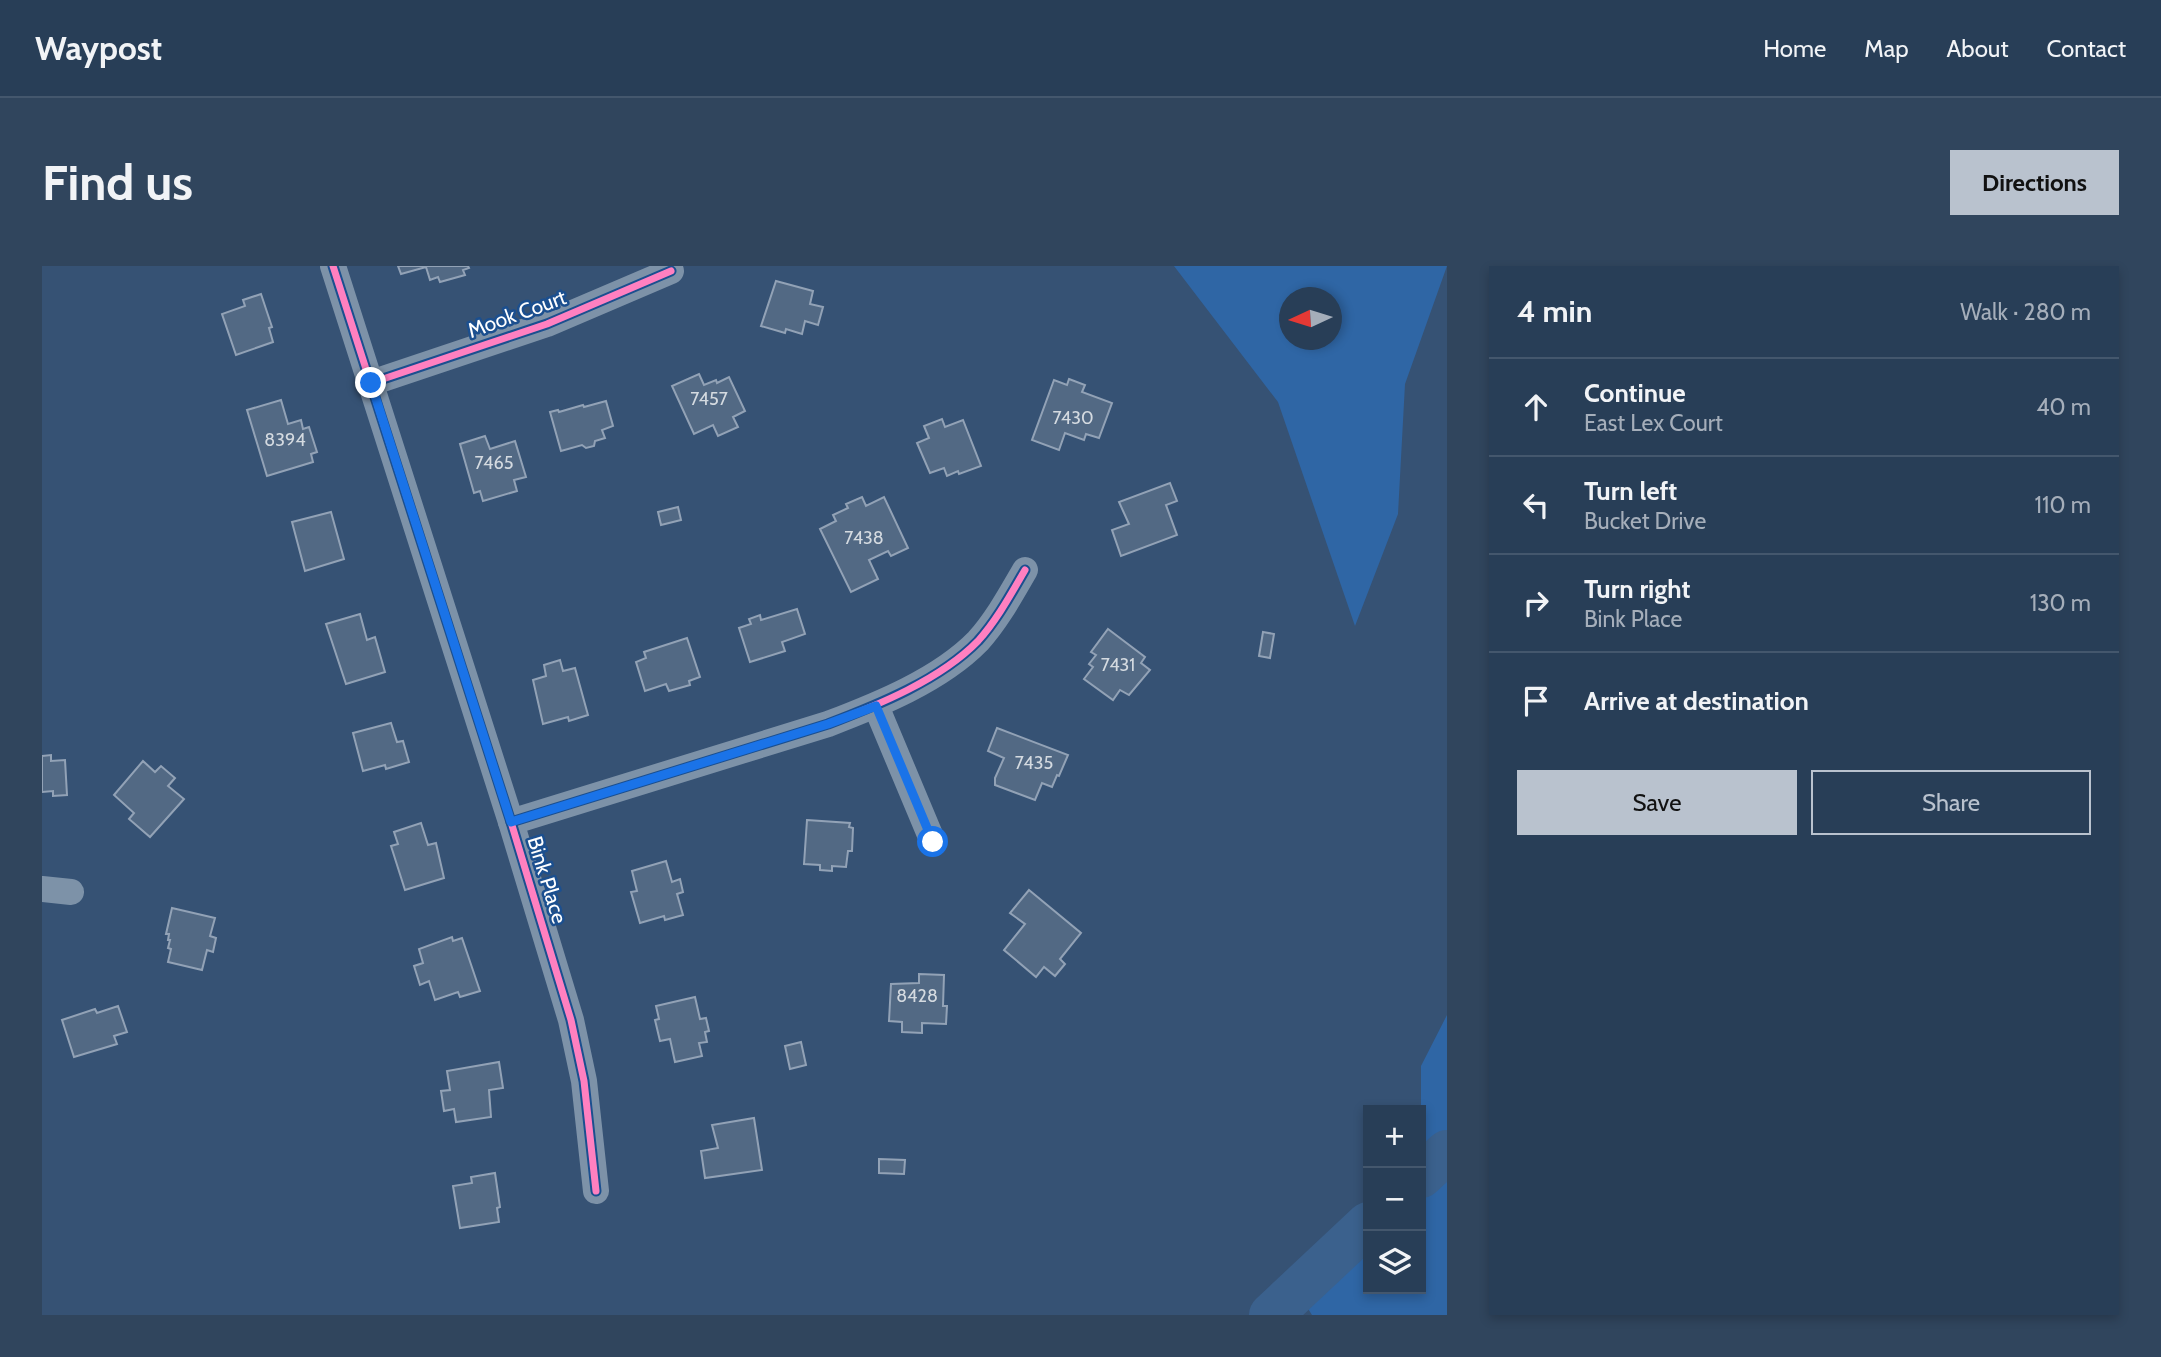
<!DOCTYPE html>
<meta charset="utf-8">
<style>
:root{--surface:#283e57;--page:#30455d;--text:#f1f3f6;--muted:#a5aeba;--line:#44576d;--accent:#b9c2ce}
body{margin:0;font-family:Cabin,sans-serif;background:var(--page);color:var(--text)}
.controls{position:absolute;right:21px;bottom:21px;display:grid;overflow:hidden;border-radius:0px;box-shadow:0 4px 10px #0003}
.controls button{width:63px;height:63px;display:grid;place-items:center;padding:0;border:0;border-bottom:2px solid var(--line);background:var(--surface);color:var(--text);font:35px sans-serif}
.compass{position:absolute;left:1237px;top:21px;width:63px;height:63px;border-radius:50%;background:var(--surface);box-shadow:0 4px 10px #0003;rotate:266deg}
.stop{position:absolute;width:21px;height:21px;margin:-16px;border:5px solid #1a73e8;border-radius:50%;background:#fff}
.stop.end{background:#1a73e8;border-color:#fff;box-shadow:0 2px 7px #0008}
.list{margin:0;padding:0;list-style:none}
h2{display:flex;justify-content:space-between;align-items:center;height:91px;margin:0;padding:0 28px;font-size:30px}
h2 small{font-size:23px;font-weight:400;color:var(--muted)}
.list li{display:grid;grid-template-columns:46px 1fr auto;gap:21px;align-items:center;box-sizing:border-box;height:98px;padding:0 28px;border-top:2px solid var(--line)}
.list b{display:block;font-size:26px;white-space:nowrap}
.list p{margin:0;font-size:23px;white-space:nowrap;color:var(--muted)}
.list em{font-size:23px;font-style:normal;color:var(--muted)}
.actions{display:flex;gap:14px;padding:21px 28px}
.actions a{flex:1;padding:16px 0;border:2px solid var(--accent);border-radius:0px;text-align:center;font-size:24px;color:var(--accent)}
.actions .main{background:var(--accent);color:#111}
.icon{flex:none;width:38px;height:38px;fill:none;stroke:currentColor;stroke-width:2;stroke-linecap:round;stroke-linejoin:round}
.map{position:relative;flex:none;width:1405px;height:1049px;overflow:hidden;border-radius:0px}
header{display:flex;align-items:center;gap:42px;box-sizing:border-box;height:98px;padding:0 35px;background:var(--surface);border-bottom:2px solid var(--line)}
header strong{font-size:33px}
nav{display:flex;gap:38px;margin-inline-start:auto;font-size:24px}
.intro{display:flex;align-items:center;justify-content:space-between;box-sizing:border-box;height:168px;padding:0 42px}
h1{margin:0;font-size:49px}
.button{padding:18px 32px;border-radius:0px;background:var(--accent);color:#111;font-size:24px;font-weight:700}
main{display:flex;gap:42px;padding:0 42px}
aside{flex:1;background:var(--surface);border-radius:0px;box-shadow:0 4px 10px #0003}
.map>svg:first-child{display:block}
</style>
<header>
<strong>Waypost</strong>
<nav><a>Home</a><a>Map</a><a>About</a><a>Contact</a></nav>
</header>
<div class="intro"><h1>Find us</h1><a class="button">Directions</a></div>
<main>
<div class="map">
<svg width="1405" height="1049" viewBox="0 0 1405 1049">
<rect width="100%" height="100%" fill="#365274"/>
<g fill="#2f66a5" fill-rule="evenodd">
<path d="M1132,0h273l-42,118 -7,130 -43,112 -77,-224zM1248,32h42v42h-42z"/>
<path d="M1405,749v300h-135l-12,-19 68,-67v60h53v-223z"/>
</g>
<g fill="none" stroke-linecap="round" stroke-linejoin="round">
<g stroke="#3b618d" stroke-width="44">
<path d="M1379,910l26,-24"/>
<path d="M1229,1049l97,-91"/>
</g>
</g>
<g fill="#526984" stroke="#92a2b6" stroke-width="2">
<path d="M356,0h70l1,2 -6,2 2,5 -25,7 -2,-5 -8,3 -4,-13 -25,7z"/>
<path d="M734,15l37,10 -3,13 13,3 -5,18 -13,-4 -3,13 -16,-5 -1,4 -24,-7z"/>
<path d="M219,28l11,33 -3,1 4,14 -37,13 -14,-41 23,-8 -2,-6z"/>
<path d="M657,108l5,11 12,-5 1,3 12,-6 16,34 -12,6 5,10 -20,9 -5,-11 -19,9 -22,-48z"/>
<path d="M1027,113l16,6 -3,7 30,11 -13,35 -13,-4 -2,6 -19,-7 -6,17 -27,-10 22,-60 13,5z"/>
<path d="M239,134l7,24 13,-4 2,9 6,-2 8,25 -6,2 2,8 -46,14 -20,-66z"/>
<path d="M564,135l7,25 -11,4 3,8 -10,3 -1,5 -8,2 -4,-3 -21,6 -11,-39 8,-2 1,2 24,-7 1,2z"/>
<path d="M900,153l3,8 18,-7 18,46 -22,8 -1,-3 -11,5 -3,-8 -14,5 -13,-30 12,-5 -5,-12z"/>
<path d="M443,170l5,13 25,-8 11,36 -12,3 3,11 -34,10 -3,-10 -6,2 -14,-49z"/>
<path d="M1128,217l7,18 -11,4 11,30 -56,21 -9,-26 17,-6 -10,-22z"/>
<path d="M820,231l4,9 18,-9 24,51 -17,8 -3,-5 -19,9 9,19 -27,13 -31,-63 16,-8 -3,-6 15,-7 -2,-4z"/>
<path d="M636,241l3,13 -20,5 -3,-13z"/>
<path d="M289,246l13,47 -39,12 -13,-49z"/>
<path d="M755,343l8,25 -23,8 3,9 -35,11 -11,-34 12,-4 -2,-5 11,-4 1,5z"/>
<path d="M318,348l7,26 8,-3 10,35 -39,12 -20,-60z"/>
<path d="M1066,363l37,28 -4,6 9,7 -21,25 -9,-5 -7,10 -29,-21 9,-12 -4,-3 7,-9 -5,-3z"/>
<path d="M1221,366l11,2 -4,24 -11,-2z"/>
<path d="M645,372l13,39 -11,4 1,4 -21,6 -3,-7 -21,7 -9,-29 10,-4 -2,-6z"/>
<path d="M518,394l3,11 12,-3 13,47 -19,6 -1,-4 -25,7 -10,-44 13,-4 -2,-11z"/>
<path d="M349,457l6,19 6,-1 6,21 -23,7 -1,-4 -22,6 -10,-38z"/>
<path d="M955,462l71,27 -9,21 -2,-1 -5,12 -10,-4 -7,17 -40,-15v-7l9,-20 -16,-7z"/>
<path d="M9,489v6l14,-1 2,35 -14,1v-5l-11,1v-36z"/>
<path d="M101,495l12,11 6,-6 14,12 -7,8 16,13 -34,38 -21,-18 5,-6 -20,-18z"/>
<path d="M765,554l43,3 -1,4 4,1 -1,23h-4l-2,16 -14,-1v5l-12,-1v-5l-16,-1z"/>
<path d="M379,557l7,22 8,-2 8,35 -39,12 -14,-44 7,-2 -4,-12z"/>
<path d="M624,595l6,21 8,-3 3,13 -6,2 6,21 -18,5 -1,-4 -24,7 -9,-31 6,-1 -5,-20z"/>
<path d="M987,624l52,43 -21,26 5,5 -10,12 -11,-9 -8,10 -32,-27 21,-26 -15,-11z"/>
<path d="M130,642l43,10 -5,18 6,2 -3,14 -6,-2 -5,20 -34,-8 3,-13 -3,-1 2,-8h-2l1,-6h-3z"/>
<path d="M410,671l1,4 9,-3 18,53 -20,6 -2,-5 -23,8 -6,-19 -9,4 -6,-19 9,-3 -4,-14z"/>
<path d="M877,708l25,1 -1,31h4l-1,18 -24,-1v10l-20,-1v-10l-13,-1 2,-37 28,-1z"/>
<path d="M653,731l5,22 6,-1 3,13 -4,1 2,10 -8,1 3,13 -27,6 -5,-23 -10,2 -5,-21 4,-1 -3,-13z"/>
<path d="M76,740l9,26 -13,4 3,8 -43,13 -12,-37 33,-11 2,4z"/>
<path d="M759,776l5,23 -16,4 -5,-23z"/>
<path d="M457,796l4,26 -14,2 2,27 -35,5 -2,-13 -10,2 -3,-20 9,-1 -3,-19z"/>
<path d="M712,852l8,52 -57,8 -4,-27 17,-3 -6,-23z"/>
<path d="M837,893l26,1 -1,14 -25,-1z"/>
<path d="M453,907l5,34 -3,1 2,14 -39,6 -7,-42 19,-3 -1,-6z"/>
</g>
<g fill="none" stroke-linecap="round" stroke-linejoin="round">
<g stroke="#7d92a8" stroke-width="26">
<path d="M291,0l178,556 60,198 13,61 12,110"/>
<path d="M329,117l176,-59 124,-53"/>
<path d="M834,440l57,136"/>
<path d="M469,556l317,-98c50,-19 112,-44 150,-83 19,-21 33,-47 47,-71"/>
<path d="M0,623l29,3"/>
</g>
<g stroke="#1b4f8f" stroke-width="11">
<g id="cycleway">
<path d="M291,0l178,556 60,198 13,61 12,110"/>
<path d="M329,117l176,-59 124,-53"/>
<path d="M469,556l317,-98c50,-19 112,-44 150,-83 19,-21 33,-47 47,-71"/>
</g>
</g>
<use href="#cycleway" stroke="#ff80c0" stroke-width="7"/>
</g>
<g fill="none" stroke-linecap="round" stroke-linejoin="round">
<path stroke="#1a73e8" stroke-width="9" d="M329,117l140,439 317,-98 48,-18 57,136"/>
</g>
<g text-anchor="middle" stroke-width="5" stroke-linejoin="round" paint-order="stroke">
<g font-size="18" fill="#d4dae0">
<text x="667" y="139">7457</text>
<text x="1031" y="158">7430</text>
<text x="243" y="180">8394</text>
<text x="452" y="203">7465</text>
<text x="822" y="278">7438</text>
<text x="1076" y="405">7431</text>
<text x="992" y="503">7435</text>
<text x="875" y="736">8428</text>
</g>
<g font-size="21" fill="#fff" stroke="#1b4f8f">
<text transform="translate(475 48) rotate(-20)" y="7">Mook Court</text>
<text transform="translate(505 614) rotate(73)" y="7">Bink Place</text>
</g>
</g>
</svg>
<div class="controls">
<button>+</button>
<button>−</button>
<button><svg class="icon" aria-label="layers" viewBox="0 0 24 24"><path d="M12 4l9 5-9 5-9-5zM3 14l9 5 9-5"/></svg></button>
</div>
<svg class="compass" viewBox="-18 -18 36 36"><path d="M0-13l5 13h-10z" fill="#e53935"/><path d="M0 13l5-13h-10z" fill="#a5aeba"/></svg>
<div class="stop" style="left:891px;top:576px"></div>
<div class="stop end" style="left:329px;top:117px"></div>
</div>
<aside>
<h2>4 min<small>Walk · 280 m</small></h2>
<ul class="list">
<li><svg class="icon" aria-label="ahead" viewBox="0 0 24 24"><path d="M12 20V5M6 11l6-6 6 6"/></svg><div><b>Continue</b><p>East Lex Court</p></div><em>40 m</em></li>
<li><svg class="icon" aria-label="left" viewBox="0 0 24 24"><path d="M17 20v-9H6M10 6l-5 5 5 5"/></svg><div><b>Turn left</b><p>Bucket Drive</p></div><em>110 m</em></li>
<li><svg class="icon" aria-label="right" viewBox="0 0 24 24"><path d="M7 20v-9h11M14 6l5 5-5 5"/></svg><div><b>Turn right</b><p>Bink Place</p></div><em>130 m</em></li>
<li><svg class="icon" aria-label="arrive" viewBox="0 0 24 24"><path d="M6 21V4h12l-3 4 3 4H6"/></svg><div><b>Arrive at destination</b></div></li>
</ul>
<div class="actions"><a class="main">Save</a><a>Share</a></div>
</aside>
</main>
